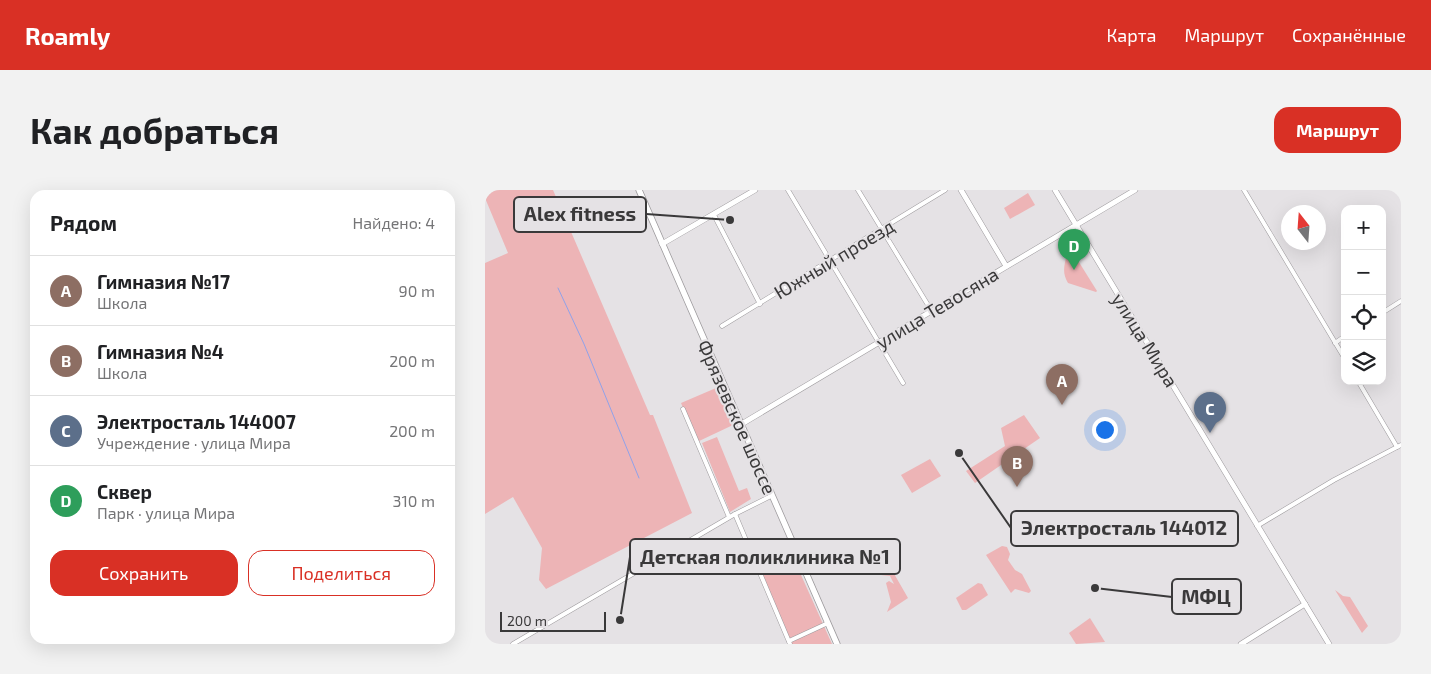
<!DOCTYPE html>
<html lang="ru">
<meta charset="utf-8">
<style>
:root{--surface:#fff;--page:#f2f2f2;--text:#202124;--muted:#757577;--line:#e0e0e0;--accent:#d93025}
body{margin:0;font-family:"Exo 2",sans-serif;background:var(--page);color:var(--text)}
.controls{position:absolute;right:15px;top:15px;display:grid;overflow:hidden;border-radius:10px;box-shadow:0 5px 20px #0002}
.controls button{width:45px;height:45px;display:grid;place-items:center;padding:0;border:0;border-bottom:1px solid var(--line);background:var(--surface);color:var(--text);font:25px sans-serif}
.compass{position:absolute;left:796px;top:15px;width:45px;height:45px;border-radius:50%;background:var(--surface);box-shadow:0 5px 20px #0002;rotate:343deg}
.scale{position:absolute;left:15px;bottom:12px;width:106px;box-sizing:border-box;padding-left:5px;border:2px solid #3a393a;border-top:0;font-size:14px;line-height:18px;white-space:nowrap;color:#3a393a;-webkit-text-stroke:4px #e5e2e5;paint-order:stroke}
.you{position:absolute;left:619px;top:239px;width:18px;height:18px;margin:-12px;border:4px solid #fff;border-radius:50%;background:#1a73e8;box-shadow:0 0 0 8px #1a73e833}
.badge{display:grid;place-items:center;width:32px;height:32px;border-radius:50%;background:var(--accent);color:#fff;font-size:16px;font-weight:700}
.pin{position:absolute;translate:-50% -41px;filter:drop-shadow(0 1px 2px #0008)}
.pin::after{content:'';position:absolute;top:26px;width:18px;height:15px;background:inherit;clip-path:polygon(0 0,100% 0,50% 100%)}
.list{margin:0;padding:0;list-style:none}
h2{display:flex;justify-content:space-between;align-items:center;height:65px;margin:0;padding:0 20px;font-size:21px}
h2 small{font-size:16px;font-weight:400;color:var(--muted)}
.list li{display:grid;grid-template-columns:32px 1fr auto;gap:15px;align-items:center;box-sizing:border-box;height:70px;padding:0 20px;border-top:1px solid var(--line)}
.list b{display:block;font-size:19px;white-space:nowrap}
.list p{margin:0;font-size:16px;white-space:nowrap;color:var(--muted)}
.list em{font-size:16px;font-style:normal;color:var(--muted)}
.actions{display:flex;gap:10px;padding:15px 20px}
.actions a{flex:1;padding:11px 0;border:1px solid var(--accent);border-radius:15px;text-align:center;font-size:18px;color:var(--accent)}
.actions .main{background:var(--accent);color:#fff}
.icon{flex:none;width:28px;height:28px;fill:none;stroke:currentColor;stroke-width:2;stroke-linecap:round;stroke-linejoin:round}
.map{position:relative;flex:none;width:916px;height:454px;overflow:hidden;border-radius:15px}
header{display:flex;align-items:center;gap:30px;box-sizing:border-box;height:70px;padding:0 25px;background:var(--accent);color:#fff}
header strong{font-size:24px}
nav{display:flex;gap:28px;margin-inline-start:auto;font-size:18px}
.intro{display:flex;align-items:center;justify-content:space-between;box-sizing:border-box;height:120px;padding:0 30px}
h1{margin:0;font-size:35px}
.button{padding:12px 22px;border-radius:15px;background:var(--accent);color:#fff;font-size:18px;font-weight:700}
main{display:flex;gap:30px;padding:0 30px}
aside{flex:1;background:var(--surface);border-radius:15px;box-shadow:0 5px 20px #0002}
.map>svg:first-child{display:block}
</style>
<header>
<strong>Roamly</strong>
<nav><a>Карта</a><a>Маршрут</a><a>Сохранённые</a></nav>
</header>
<div class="intro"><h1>Как добраться</h1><a class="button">Маршрут</a></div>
<main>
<aside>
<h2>Рядом<small>Найдено: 4</small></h2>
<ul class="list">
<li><span class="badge" style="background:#8d6e63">A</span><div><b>Гимназия №17</b><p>Школа</p></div><em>90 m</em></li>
<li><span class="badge" style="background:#8d6e63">B</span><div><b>Гимназия №4</b><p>Школа</p></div><em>200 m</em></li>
<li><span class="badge" style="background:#5c6f8a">C</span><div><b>Электросталь 144007</b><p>Учреждение · улица Мира</p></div><em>200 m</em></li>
<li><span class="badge" style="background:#2e9e5b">D</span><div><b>Сквер</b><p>Парк · улица Мира</p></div><em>310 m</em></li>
</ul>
<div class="actions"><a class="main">Сохранить</a><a>Поделиться</a></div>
</aside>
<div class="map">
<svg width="916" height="454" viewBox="0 0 916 454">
<rect width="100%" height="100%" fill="#e5e2e5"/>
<g fill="#edb4b6">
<path d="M0,0h68l97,225h3l39,98 -146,76 -7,-9 3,-32 -29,-51 -28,17v-251l23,-10 -23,-55z"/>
<path d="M543,3l7,12 -25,14 -6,-11z"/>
<path d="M587,61l25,40 -1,1 -28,-9c-6,-10 -4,-17 -1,-29z"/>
<path d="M231,198l17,37 -36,17 -16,-39z"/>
<path d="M539,225l16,23 -65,45 -9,-12 39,-25 -4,-18z"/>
<path d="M232,247l22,54 8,-3 4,11 -21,13 -28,-69z"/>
<path d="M445,269l11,17 -29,17 -11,-18z"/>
<path d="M403,348l11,18 -10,9 19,33 -21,14 4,-10 -5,-19 3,-2 5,3 -4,-8 -18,-2 -4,-6 1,-5 6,-3 7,4 2,-23z"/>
<path d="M517,356l5,1 3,7 -2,6 7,10 7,4 9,17 -2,2 -14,-4 -4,4 -25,-38z"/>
<path d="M306,370l2,5 4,1 35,78h-41l-31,-76 5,6 6,1 -3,-3 6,-2 -1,-2 15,-7 1,6 1,-1z"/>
<path d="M493,393l4,1 6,11 -22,15h-4l-6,-12z"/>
<path d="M850,400l8,6 7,1 18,29 -6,7z"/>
<path d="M605,428l15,24 -29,2 -7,-11z"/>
</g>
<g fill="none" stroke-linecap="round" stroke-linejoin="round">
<path stroke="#90a2ea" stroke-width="1" d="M73,98l26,56 55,134"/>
<g stroke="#9d9a9d" stroke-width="5">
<g id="minor">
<path d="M303,0l115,193"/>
<path d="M373,0l73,120"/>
<path d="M759,0l101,169"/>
<path d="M229,25l46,89"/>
<path d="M897,123l19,-12"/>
<path d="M237,136l223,-136"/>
<path d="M850,153l10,-7"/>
<path d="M873,191l39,66"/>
<path d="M198,219l46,108"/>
<path d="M250,324l55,130"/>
<path d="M772,336l77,-46 67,-35"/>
<path d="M304,451l39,-18"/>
<path d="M28,454l222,-130 36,-18"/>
</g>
</g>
<g stroke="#9d9a9d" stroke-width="6">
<g id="major">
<path d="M476,0l45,76"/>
<path d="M570,0l274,454"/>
<path d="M177,54l93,-54"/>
<path d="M255,235l395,-235"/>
<path d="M756,454l64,-40"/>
</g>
</g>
<g stroke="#9d9a9d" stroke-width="7">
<path id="highway" d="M154,0l198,454"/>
</g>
<use href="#minor" stroke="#fff" stroke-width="4"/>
<use href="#major" stroke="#fff" stroke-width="5"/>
<use href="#highway" stroke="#fff" stroke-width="5.5"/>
</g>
<g text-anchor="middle" stroke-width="4" stroke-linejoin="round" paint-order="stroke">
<g font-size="19" fill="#3a393a" stroke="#e5e2e5">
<text transform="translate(349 69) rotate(-31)" y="7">Южный проезд</text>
<text transform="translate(452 118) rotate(-31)" y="7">улица Тевосяна</text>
<text transform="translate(660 150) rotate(58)" y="7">улица Мира</text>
<text transform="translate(252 227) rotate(66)" y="7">Фрязевское шоссе</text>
</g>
</g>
<path fill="none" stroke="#3a393a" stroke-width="2" d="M245 30L161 24M474 263L526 338M135 430L145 367M610 398L687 407"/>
<g fill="#3a393a" stroke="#e5e2e5" stroke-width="2">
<circle cx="245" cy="30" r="5"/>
<circle cx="474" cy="263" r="5"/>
<circle cx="135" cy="430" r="5"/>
<circle cx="610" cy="398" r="5"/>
</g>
<g fill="#e5e2e5" stroke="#3a393a" stroke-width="2">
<rect x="29" y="7" width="132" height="35" rx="5"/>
<rect x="526" y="321" width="227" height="35" rx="5"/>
<rect x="145" y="349" width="270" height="35" rx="5"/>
<rect x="687" y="389" width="69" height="35" rx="5"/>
</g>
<g font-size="20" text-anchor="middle" font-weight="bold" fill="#3a393a">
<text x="95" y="31">Alex fitness</text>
<text x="639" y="345">Электросталь 144012</text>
<text x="280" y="374">Детская поликлиника №1</text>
<text x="721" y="414">МФЦ</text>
</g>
</svg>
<div class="controls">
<button>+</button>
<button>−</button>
<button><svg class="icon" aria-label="locate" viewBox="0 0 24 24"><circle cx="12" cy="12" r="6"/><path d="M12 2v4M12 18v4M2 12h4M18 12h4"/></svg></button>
<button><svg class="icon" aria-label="layers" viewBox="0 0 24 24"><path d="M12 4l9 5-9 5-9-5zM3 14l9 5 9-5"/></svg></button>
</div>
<svg class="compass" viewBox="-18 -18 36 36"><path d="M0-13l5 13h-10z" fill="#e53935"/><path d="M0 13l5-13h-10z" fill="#757577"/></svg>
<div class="scale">200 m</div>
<div class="you"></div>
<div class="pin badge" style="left:577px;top:215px;background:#8d6e63">A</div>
<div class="pin badge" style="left:532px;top:297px;background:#8d6e63">B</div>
<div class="pin badge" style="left:725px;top:243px;background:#5c6f8a">C</div>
<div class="pin badge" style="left:589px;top:80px;background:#2e9e5b">D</div>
</div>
</main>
